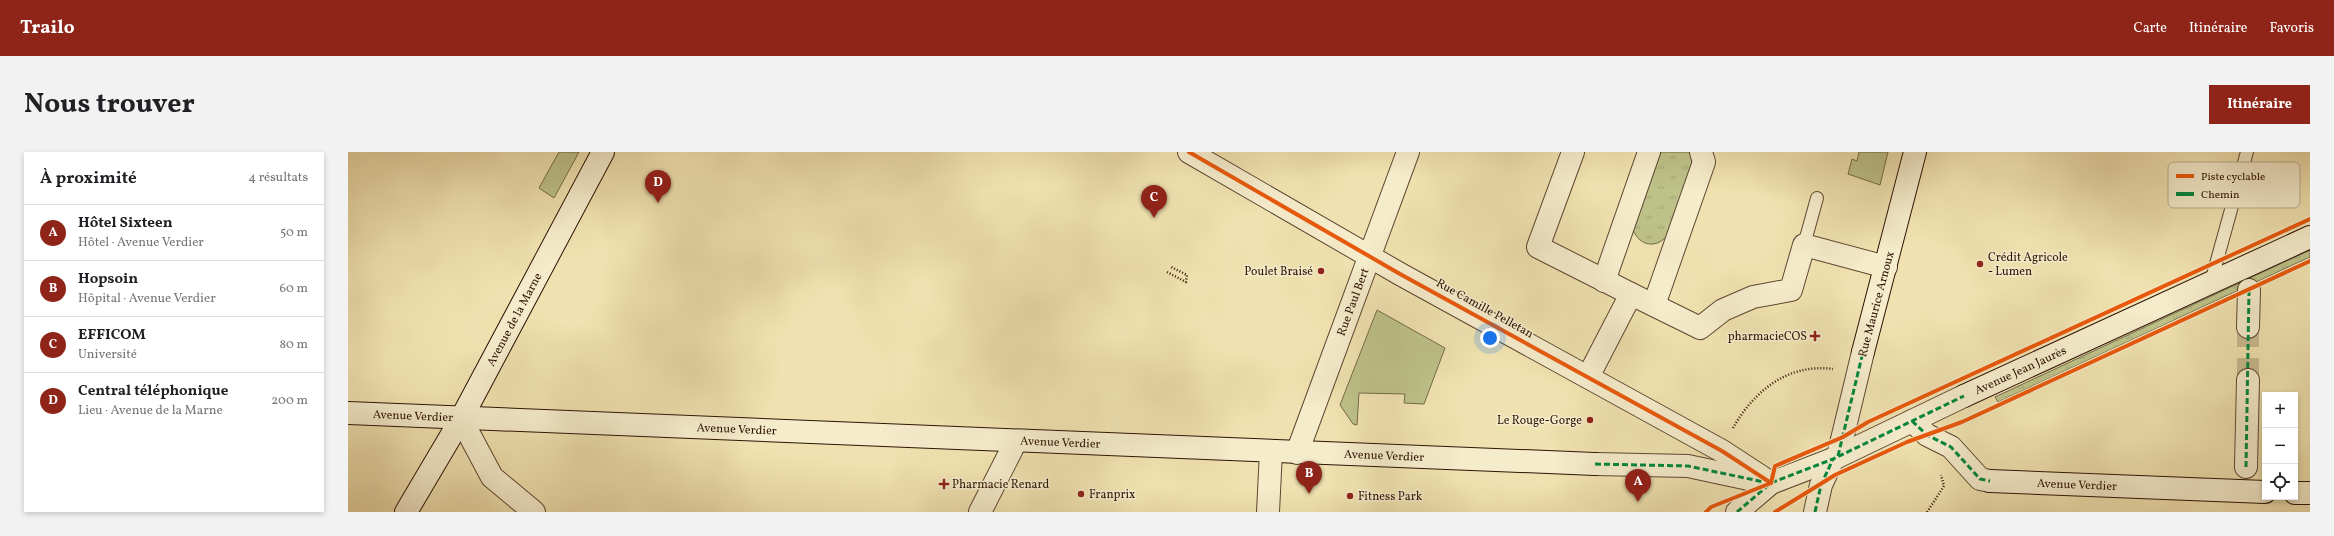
<!DOCTYPE html>
<html lang="fr">
<meta charset="utf-8">
<style>
:root{--surface:#fff;--page:#f2f2f2;--text:#202124;--muted:#757577;--line:#e0e0e0;--accent:#8f2418}
body{margin:0;font-family:Vollkorn,serif;background:var(--page);color:var(--text)}
.controls{position:absolute;right:12px;bottom:12px;display:grid;overflow:hidden;border-radius:0px;box-shadow:0 2px 6px #0003}
.controls button{width:36px;height:36px;display:grid;place-items:center;padding:0;border:0;border-bottom:1px solid var(--line);background:var(--surface);color:var(--text);font:20px sans-serif}
.you{position:absolute;left:1142px;top:186px;width:14px;height:14px;margin:-10px;border:3px solid #fff;border-radius:50%;background:#1a73e8;box-shadow:0 0 0 6px #1a73e833}
.badge{display:grid;place-items:center;width:26px;height:26px;border-radius:50%;background:var(--accent);color:#fff;font-size:13px;font-weight:700}
.pin{position:absolute;translate:-50% -33px;filter:drop-shadow(0 1px 2px #0008)}
.pin::after{content:'';position:absolute;top:21px;width:14px;height:12px;background:inherit;clip-path:polygon(0 0,100% 0,50% 100%)}
.list{margin:0;padding:0;list-style:none}
h2{display:flex;justify-content:space-between;align-items:center;height:52px;margin:0;padding:0 16px;font-size:17px}
h2 small{font-size:13px;font-weight:400;color:var(--muted)}
.list li{display:grid;grid-template-columns:26px 1fr auto;gap:12px;align-items:center;box-sizing:border-box;height:56px;padding:0 16px;border-top:1px solid var(--line)}
.list b{display:block;font-size:15px;white-space:nowrap}
.list p{margin:0;font-size:13px;white-space:nowrap;color:var(--muted)}
.list em{font-size:13px;font-style:normal;color:var(--muted)}
.icon{flex:none;width:22px;height:22px;fill:none;stroke:currentColor;stroke-width:2;stroke-linecap:round;stroke-linejoin:round}
.map{position:relative;flex:none;width:1962px;height:360px;overflow:hidden;border-radius:0px}
header{display:flex;align-items:center;gap:24px;box-sizing:border-box;height:56px;padding:0 20px;background:var(--accent);color:#fff}
header strong{font-size:19px}
nav{display:flex;gap:22px;margin-inline-start:auto;font-size:14px}
.intro{display:flex;align-items:center;justify-content:space-between;box-sizing:border-box;height:96px;padding:0 24px}
h1{margin:0;font-size:28px}
.button{padding:10px 18px;border-radius:0px;background:var(--accent);color:#fff;font-size:14px;font-weight:700}
main{display:flex;gap:24px;padding:0 24px}
aside{flex:1;background:var(--surface);border-radius:0px;box-shadow:0 2px 6px #0003}
.map>svg:first-child{display:block}
</style>
<header>
<strong>Trailo</strong>
<nav><a>Carte</a><a>Itinéraire</a><a>Favoris</a></nav>
</header>
<div class="intro"><h1>Nous trouver</h1><a class="button">Itinéraire</a></div>
<main>
<aside>
<h2>À proximité<small>4 résultats</small></h2>
<ul class="list">
<li><span class="badge">A</span><div><b>Hôtel Sixteen</b><p>Hôtel · Avenue Verdier</p></div><em>50 m</em></li>
<li><span class="badge">B</span><div><b>Hopsoin</b><p>Hôpital · Avenue Verdier</p></div><em>60 m</em></li>
<li><span class="badge">C</span><div><b>EFFICOM</b><p>Université</p></div><em>80 m</em></li>
<li><span class="badge">D</span><div><b>Central téléphonique</b><p>Lieu · Avenue de la Marne</p></div><em>200 m</em></li>
</ul>
</aside>
<div class="map">
<svg width="1962" height="360" viewBox="0 0 1962 360">
<defs>
<pattern id="grass-tufts" width="24" height="20" patternUnits="userSpaceOnUse"><rect width="24" height="20" fill="#bdc289"/><path d="M3 7l-1-3M5 7V3M7 7l1-3M15 17l-1-3M17 17v-4M19 17l1-3" fill="none" stroke="#a3a675"/></pattern>
</defs>
<rect width="100%" height="100%" fill="#f0e2b0"/>
<filter id="stains"><feTurbulence type="fractalNoise" baseFrequency=".005" numOctaves="4"/><feColorMatrix values="0 0 0 0 .2 0 0 0 0 .09 0 0 0 0 .02 0 0 0 .5 -.17"/></filter>
<radialGradient id="worn" r=".72"><stop offset=".6" stop-color="#630" stop-opacity="0"/><stop offset="1" stop-color="#630" stop-opacity=".3"/></radialGradient>
<g fill="url(#grass-tufts)" stroke="#766a47">
<path d="M1310,0h34l2,7 -25,74c-11,17 -31,14 -37,-6z"/>
<path d="M1962,98v7l-312,145 -3,-5z"/>
</g>
<g fill="#bdc289" stroke="#766a47">
<path d="M211,0h20l-25,46 -15,-10z"/>
<path d="M1511,0h29l-8,33 -32,-11 4,-15 5,2z"/>
<path d="M1029,158l68,38 -21,56 -20,-1 1,-9 -46,-1 -2,32 -4,-1 -13,-19z"/>
</g>
<g fill="none" stroke-linecap="round" stroke-linejoin="round">
<path stroke="#c9b98e" stroke-width="22" stroke-dasharray="22 11" stroke-linecap="butt" d="M1900,228v-53"/>
<g stroke="#5e4730" stroke-width="14">
<g id="lane">
<path d="M1456,93l13,-47"/>
<path d="M1863,130l36,-130"/>
</g>
</g>
<g stroke="#5e4730" stroke-width="24">
<g id="street">
<path d="M841,0l211,122 322,177 49,32"/>
<path d="M1225,0l-35,95 93,47"/>
<path d="M1256,129l45,-129"/>
<path d="M1306,153l50,-143 -3,-10"/>
<path d="M1900,175l1,-37"/>
<path d="M1240,225l43,-83 69,34 23,-18 30,-13 38,-7 13,-45 82,22"/>
<path d="M113,267l31,58 42,35"/>
<path d="M1564,269l15,14 24,12 29,32 10,2"/>
<path id="s1" d="M949,301l111,-301"/>
<path d="M1490,304l25,-104"/>
<path d="M1247,312l93,2 70,15"/>
<path d="M1898,315l2,-87"/>
<path d="M632,360l36,-71"/>
<path d="M920,360l3,-61"/>
<path d="M1389,360l34,-29 62,-24 131,-63"/>
<path d="M1467,360l6,-27 12,-26"/>
</g>
</g>
<g stroke="#2e1305" stroke-width="24">
<g id="secondary">
<path d="M1515,200l52,-200"/>
<path id="s2" d="M1616,244l346,-159"/>
<path id="s3" d="M0,261l1247,51"/>
<path id="s4" d="M1642,329l275,11"/>
<path d="M1947,341h15"/>
<path id="s5" d="M58,360l55,-93 142,-267"/>
</g>
</g>
<g stroke="#2e1305" stroke-width="2.5" stroke-dasharray="1 2" stroke-linecap="butt">
<path d="M819,120l19,10 1,-7 -16,-8"/>
<path d="M1385,276c21,-37 55,-65 100,-59"/>
<path d="M1579,360l17,-26 -3,-11"/>
</g>
<use href="#lane" stroke="#f5eccc" stroke-width="12"/>
<use href="#street" stroke="#f5eccc" stroke-width="22"/>
<use href="#secondary" stroke="#f5eccc" stroke-width="22"/>
<g stroke="#00873e" stroke-width="3" stroke-dasharray="6 3" stroke-linecap="butt">
<path d="M1564,269l15,14 24,12 29,32 10,2"/>
<path d="M1490,304l25,-104"/>
<path d="M1247,312l93,2 76,16"/>
<path d="M1898,315l3,-177"/>
<path d="M1389,360l34,-29 62,-24 131,-63"/>
<path d="M1467,360l6,-27 12,-26"/>
</g>
<g stroke="#f5eccc" stroke-width="6">
<g id="cycleway">
<path d="M841,0l211,122 322,177 49,32"/>
<path d="M1358,360l5,-5 60,-24 4,-17 68,-29 25,-15 442,-203"/>
<path d="M1427,360l60,-37 72,-33 55,-20 348,-161"/>
</g>
</g>
<use href="#cycleway" stroke="#e8590c" stroke-width="4"/>
</g>
<g fill="#8f2418" stroke="#f5eccc" stroke-width="1.5">
<circle cx="1632" cy="112" r="4"/>
<circle cx="973" cy="119" r="4"/>
<path d="M1465 178h4v4h4v4h-4v4h-4v-4h-4v-4h4z"/>
<circle cx="1242" cy="268" r="4"/>
<path d="M594 326h4v4h4v4h-4v4h-4v-4h-4v-4h4z"/>
<circle cx="733" cy="342" r="4"/>
<circle cx="1002" cy="344" r="4"/>
</g>
<g text-anchor="middle" stroke-width="3" stroke-linejoin="round" paint-order="stroke">
<g font-size="12" fill="#2e1305" stroke="#f5eccc" text-anchor="start">
<text x="1640" y="109">Crédit Agricole<tspan x="1640" dy="14">- Lumen</tspan></text>
<text x="965" y="123" text-anchor="end">Poulet Braisé</text>
<text x="1459" y="188" text-anchor="end">pharmacieCOS</text>
<text x="1234" y="272" text-anchor="end">Le Rouge-Gorge</text>
<text x="604" y="336">Pharmacie Renard</text>
<text x="741" y="346">Franprix</text>
<text x="1010" y="348">Fitness Park</text>
</g>
<g font-size="12" fill="#2e1305" stroke="#f5eccc">
<text dy="4" stroke="none"><textPath href="#s1" startOffset="161">Rue Paul Bert</textPath></text>
<text transform="translate(1528 152) rotate(-75)" y="4">Rue Maurice Arnoux</text>
<text transform="translate(1137 156) rotate(29)" y="4">Rue Camille Pelletan</text>
<text dy="4" stroke="none"><textPath href="#s5" startOffset="221">Avenue de la Marne</textPath></text>
<text dy="4" stroke="none"><textPath href="#s2" startOffset="62">Avenue Jean Jaurès</textPath></text>
<text dy="4" stroke="none"><textPath href="#s3" startOffset="65">Avenue Verdier</textPath></text>
<text dy="4" stroke="none"><textPath href="#s3" startOffset="389">Avenue Verdier</textPath></text>
<text dy="4" stroke="none"><textPath href="#s3" startOffset="713">Avenue Verdier</textPath></text>
<text dy="4" stroke="none"><textPath href="#s3" startOffset="1037">Avenue Verdier</textPath></text>
<text dy="4" stroke="none"><textPath href="#s4" startOffset="87">Avenue Verdier</textPath></text>
</g>
</g>
<rect x="1820" y="10" width="132" height="46" rx="6" fill="#f5eccc" stroke="#b9ab90" stroke-width="1"/>
<rect x="1828" y="22" width="18" height="4" fill="#e8590c"/>
<rect x="1828" y="40" width="18" height="4" fill="#00873e"/>
<g font-size="11" fill="#2e1305">
<text x="1853" y="28">Piste cyclable</text>
<text x="1853" y="46">Chemin</text>
</g>
<rect width="100%" height="100%" filter="url(#stains)"/>
<rect width="100%" height="100%" fill="url(#worn)"/>
</svg>
<div class="controls">
<button>+</button>
<button>−</button>
<button><svg class="icon" aria-label="locate" viewBox="0 0 24 24"><circle cx="12" cy="12" r="6"/><path d="M12 2v4M12 18v4M2 12h4M18 12h4"/></svg></button>
</div>
<div class="you"></div>
<div class="pin badge" style="left:1290px;top:350px">A</div>
<div class="pin badge" style="left:961px;top:342px">B</div>
<div class="pin badge" style="left:806px;top:66px">C</div>
<div class="pin badge" style="left:310px;top:51px">D</div>
</div>
</main>
